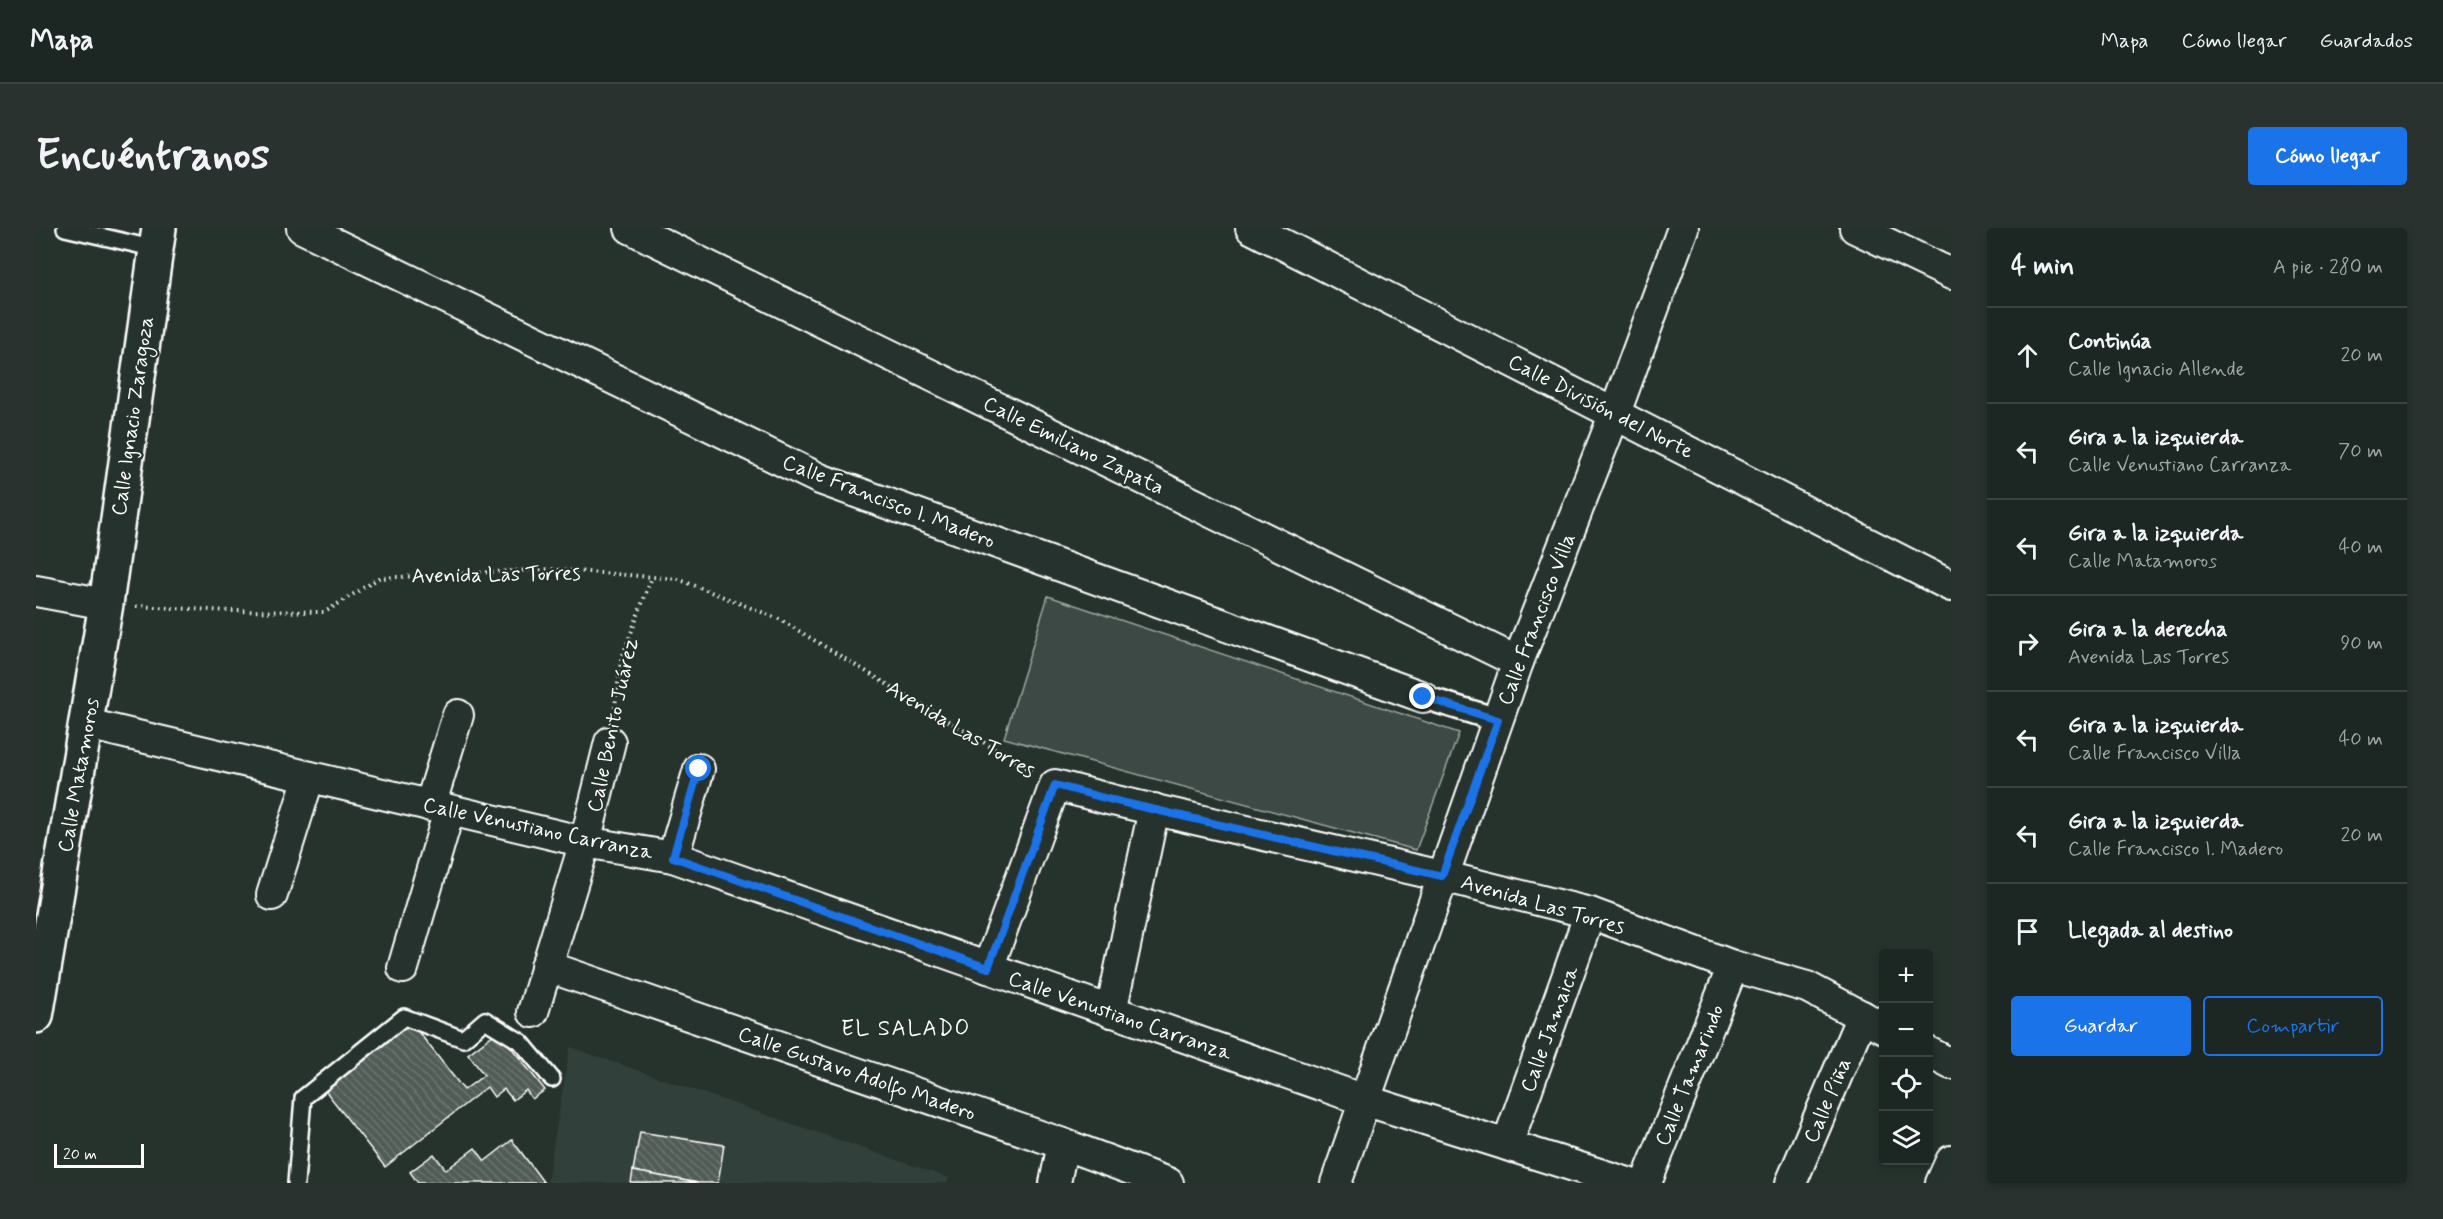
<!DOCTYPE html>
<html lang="es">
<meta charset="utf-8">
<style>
:root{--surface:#1c2622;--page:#29322f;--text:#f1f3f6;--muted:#a0a5a5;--line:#3a4340;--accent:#1a73e8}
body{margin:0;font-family:Mynerve,sans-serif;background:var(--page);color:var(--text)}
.controls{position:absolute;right:18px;bottom:18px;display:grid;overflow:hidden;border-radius:6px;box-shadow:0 3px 9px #0003}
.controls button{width:54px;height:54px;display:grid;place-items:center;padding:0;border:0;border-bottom:2px solid var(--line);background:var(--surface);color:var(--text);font:30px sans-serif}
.scale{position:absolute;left:18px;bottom:15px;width:90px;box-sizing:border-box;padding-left:6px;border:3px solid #fff;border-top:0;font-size:16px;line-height:21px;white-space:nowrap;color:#fff;-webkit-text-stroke:4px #26332d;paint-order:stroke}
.stop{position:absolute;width:18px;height:18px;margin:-14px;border:4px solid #1a73e8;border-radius:50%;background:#fff}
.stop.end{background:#1a73e8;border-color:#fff;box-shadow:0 2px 6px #0008}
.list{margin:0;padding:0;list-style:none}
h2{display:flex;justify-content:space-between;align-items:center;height:78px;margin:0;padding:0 24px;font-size:26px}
h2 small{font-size:20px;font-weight:400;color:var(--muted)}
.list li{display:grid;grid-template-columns:39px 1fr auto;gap:18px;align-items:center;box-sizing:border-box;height:96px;padding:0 24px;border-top:2px solid var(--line)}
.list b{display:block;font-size:22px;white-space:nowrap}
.list p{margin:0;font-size:20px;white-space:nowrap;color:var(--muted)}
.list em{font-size:20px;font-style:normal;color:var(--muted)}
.actions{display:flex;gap:12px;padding:18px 24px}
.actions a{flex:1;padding:14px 0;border:2px solid var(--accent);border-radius:6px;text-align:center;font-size:21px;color:var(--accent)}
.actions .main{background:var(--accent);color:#fff}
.icon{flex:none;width:33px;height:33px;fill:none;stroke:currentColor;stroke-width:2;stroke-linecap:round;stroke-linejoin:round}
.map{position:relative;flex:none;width:1915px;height:955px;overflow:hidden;border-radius:6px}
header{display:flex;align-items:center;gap:36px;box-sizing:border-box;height:84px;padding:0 30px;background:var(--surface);border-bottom:2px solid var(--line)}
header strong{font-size:28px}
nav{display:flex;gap:33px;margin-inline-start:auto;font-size:21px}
.intro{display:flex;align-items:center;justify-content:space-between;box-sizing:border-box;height:144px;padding:0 36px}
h1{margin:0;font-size:42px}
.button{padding:15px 27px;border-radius:6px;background:var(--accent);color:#fff;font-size:21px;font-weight:700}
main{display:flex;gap:36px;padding:0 36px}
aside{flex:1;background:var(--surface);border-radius:6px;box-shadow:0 3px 9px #0003}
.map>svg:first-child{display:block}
</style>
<header>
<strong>Mapa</strong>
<nav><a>Mapa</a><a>Cómo llegar</a><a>Guardados</a></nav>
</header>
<div class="intro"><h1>Encuéntranos</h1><a class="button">Cómo llegar</a></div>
<main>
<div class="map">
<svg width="1915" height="955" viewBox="0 0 1915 955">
<defs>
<pattern id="building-back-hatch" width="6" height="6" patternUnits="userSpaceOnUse" patternTransform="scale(1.5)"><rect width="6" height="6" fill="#515c57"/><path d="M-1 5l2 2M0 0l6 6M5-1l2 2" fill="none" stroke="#6b7470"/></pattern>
</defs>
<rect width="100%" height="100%" fill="#26332d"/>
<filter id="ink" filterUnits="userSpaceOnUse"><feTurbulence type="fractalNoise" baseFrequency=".0167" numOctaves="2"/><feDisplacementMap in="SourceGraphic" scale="12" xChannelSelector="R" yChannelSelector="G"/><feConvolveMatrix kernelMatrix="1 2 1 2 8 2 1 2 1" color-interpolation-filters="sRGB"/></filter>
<g filter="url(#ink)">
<path fill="#333f3a" d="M534,819l379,131 -2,5h-400z"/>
<path fill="#3e4944" stroke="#9ea4a2" stroke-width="1.5" d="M1012,368l411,137 -43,117 -412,-112z"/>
<g fill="url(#building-back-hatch)" stroke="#fff" stroke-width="1.5">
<path d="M374,793l54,69 20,-15 -16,-21 30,-23 47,59 -13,9 -6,-9 -13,10 -9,-11 -10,8 -7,-10 -102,80 -61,-78z"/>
<path d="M604,904l84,13 -6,38h-20l-65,-12z"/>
<path d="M476,912l32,43h-126l-8,-11 24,-18 12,16 29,-22 10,13z"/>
<path d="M597,943l65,12h-67z"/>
</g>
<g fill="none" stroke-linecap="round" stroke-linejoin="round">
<g stroke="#fff" stroke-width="20">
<g id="service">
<path d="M29,0l91,21"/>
<path d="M260,955l7,-85 101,-81 59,22 22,-19 36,22 31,37"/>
</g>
</g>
<g stroke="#fff" stroke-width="27">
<path id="pedestrian" d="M1387,469l75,23"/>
</g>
<g stroke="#fff" stroke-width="34">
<g id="minor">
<path d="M266,0l518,251 603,218"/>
<path d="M594,0l888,434"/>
<path d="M1215,0l700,358"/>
<path d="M1819,0l96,46"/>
<path d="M0,363l70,13"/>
<path d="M51,496l498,118 88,15 691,243 264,83"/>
<path d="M394,578l28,-91"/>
<path d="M637,629l26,-88"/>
<path d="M236,667l37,-118"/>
<path d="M510,738l517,178 105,39"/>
<path d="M367,740l46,-157"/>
<path d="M952,740l67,-183 57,15 330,76 148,37 143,53 74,21 77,41"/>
<path d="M497,784l52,-170 25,-100"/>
<path d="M1075,784l43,-203"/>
<path d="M1892,824l23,12"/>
<path d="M1471,917l83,-232"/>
<path d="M1019,955l8,-39"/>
<path d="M1300,955l182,-521 97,-249 68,-185"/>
<path d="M1610,955l87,-217"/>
<path d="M1755,955l71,-167"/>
<path d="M1905,955l10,-22"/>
</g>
</g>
<g stroke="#fff" stroke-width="38">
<path id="tertiary" d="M0,788l70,-412 53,-376"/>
</g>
<g stroke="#fff" stroke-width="4" stroke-dasharray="1.5 4.5" stroke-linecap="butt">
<path d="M100,378l94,5 95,1 54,-34 171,-9 128,10 101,40 252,152"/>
<path d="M578,486l7,-54 31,-83"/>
</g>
<use href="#service" stroke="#26332d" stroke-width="15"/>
<use href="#pedestrian" stroke="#26332d" stroke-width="22"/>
<use href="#minor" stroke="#26332d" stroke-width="30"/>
<use href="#tertiary" stroke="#26332d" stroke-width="33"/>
</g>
</g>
<g fill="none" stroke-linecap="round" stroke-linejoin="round" filter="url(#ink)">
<path stroke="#1a73e8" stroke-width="8" d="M663,541l-26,88 315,111 67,-183 57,15 330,76 56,-156 -75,-23"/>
</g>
<g text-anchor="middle" stroke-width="4.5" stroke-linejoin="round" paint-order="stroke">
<g font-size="21" fill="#fff" stroke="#26332d">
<text transform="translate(1565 178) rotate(27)" y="7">Calle División del Norte</text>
<text transform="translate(96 188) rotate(-82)" y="7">Calle Ignacio Zaragoza</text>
<text transform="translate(1038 217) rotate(26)" y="7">Calle Emiliano Zapata</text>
<text transform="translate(853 273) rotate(21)" y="7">Calle Francisco I. Madero</text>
<text transform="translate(460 346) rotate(-1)" y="7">Avenida Las Torres</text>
<text transform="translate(1500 391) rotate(-69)" y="7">Calle Francisco Villa</text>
<text transform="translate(576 497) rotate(-78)" y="7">Calle Benito Juárez</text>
<text transform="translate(925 501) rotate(31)" y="7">Avenida Las Torres</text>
<text transform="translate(42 547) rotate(-80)" y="7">Calle Matamoros</text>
<text transform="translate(502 600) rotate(12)" y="7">Calle Venustiano Carranza</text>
<text transform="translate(1507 676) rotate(16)" y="7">Avenida Las Torres</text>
<text transform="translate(1084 787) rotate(19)" y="7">Calle Venustiano Carranza</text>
<text transform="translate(1513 801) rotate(-70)" y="7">Calle Jamaica</text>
<text transform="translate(821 845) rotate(19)" y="7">Calle Gustavo Adolfo Madero</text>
<text transform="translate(1653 847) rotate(-68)" y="7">Calle Tamarindo</text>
<text transform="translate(1791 872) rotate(-67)" y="7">Calle Piña</text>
</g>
<g font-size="22" letter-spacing="1.5" fill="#fff" stroke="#26332d">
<text x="870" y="807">EL SALADO</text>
</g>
</g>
</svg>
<div class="controls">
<button>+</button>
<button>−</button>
<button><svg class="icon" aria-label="locate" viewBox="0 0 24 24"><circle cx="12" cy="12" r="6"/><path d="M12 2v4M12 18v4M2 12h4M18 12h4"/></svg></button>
<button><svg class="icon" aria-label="layers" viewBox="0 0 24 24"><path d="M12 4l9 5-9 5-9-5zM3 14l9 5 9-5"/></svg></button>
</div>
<div class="scale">20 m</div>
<div class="stop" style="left:663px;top:541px"></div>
<div class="stop end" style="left:1387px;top:469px"></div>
</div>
<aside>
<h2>4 min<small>A pie · 280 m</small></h2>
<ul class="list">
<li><svg class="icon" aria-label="ahead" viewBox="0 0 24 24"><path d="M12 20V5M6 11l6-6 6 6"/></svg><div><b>Continúa</b><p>Calle Ignacio Allende</p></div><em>20 m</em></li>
<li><svg class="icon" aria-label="left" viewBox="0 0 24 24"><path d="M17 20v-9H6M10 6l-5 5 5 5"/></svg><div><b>Gira a la izquierda</b><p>Calle Venustiano Carranza</p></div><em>70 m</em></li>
<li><svg class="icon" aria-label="left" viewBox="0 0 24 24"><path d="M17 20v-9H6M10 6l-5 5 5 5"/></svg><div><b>Gira a la izquierda</b><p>Calle Matamoros</p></div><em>40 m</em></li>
<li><svg class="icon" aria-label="right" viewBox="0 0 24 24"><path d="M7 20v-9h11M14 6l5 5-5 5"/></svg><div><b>Gira a la derecha</b><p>Avenida Las Torres</p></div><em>90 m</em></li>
<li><svg class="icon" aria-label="left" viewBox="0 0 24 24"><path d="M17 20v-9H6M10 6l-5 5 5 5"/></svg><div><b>Gira a la izquierda</b><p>Calle Francisco Villa</p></div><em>40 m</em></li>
<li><svg class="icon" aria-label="left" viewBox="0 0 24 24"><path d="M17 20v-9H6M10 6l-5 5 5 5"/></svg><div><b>Gira a la izquierda</b><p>Calle Francisco I. Madero</p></div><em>20 m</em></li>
<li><svg class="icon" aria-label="arrive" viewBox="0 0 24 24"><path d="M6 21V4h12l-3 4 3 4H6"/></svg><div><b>Llegada al destino</b></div></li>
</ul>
<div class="actions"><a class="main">Guardar</a><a>Compartir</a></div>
</aside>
</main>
